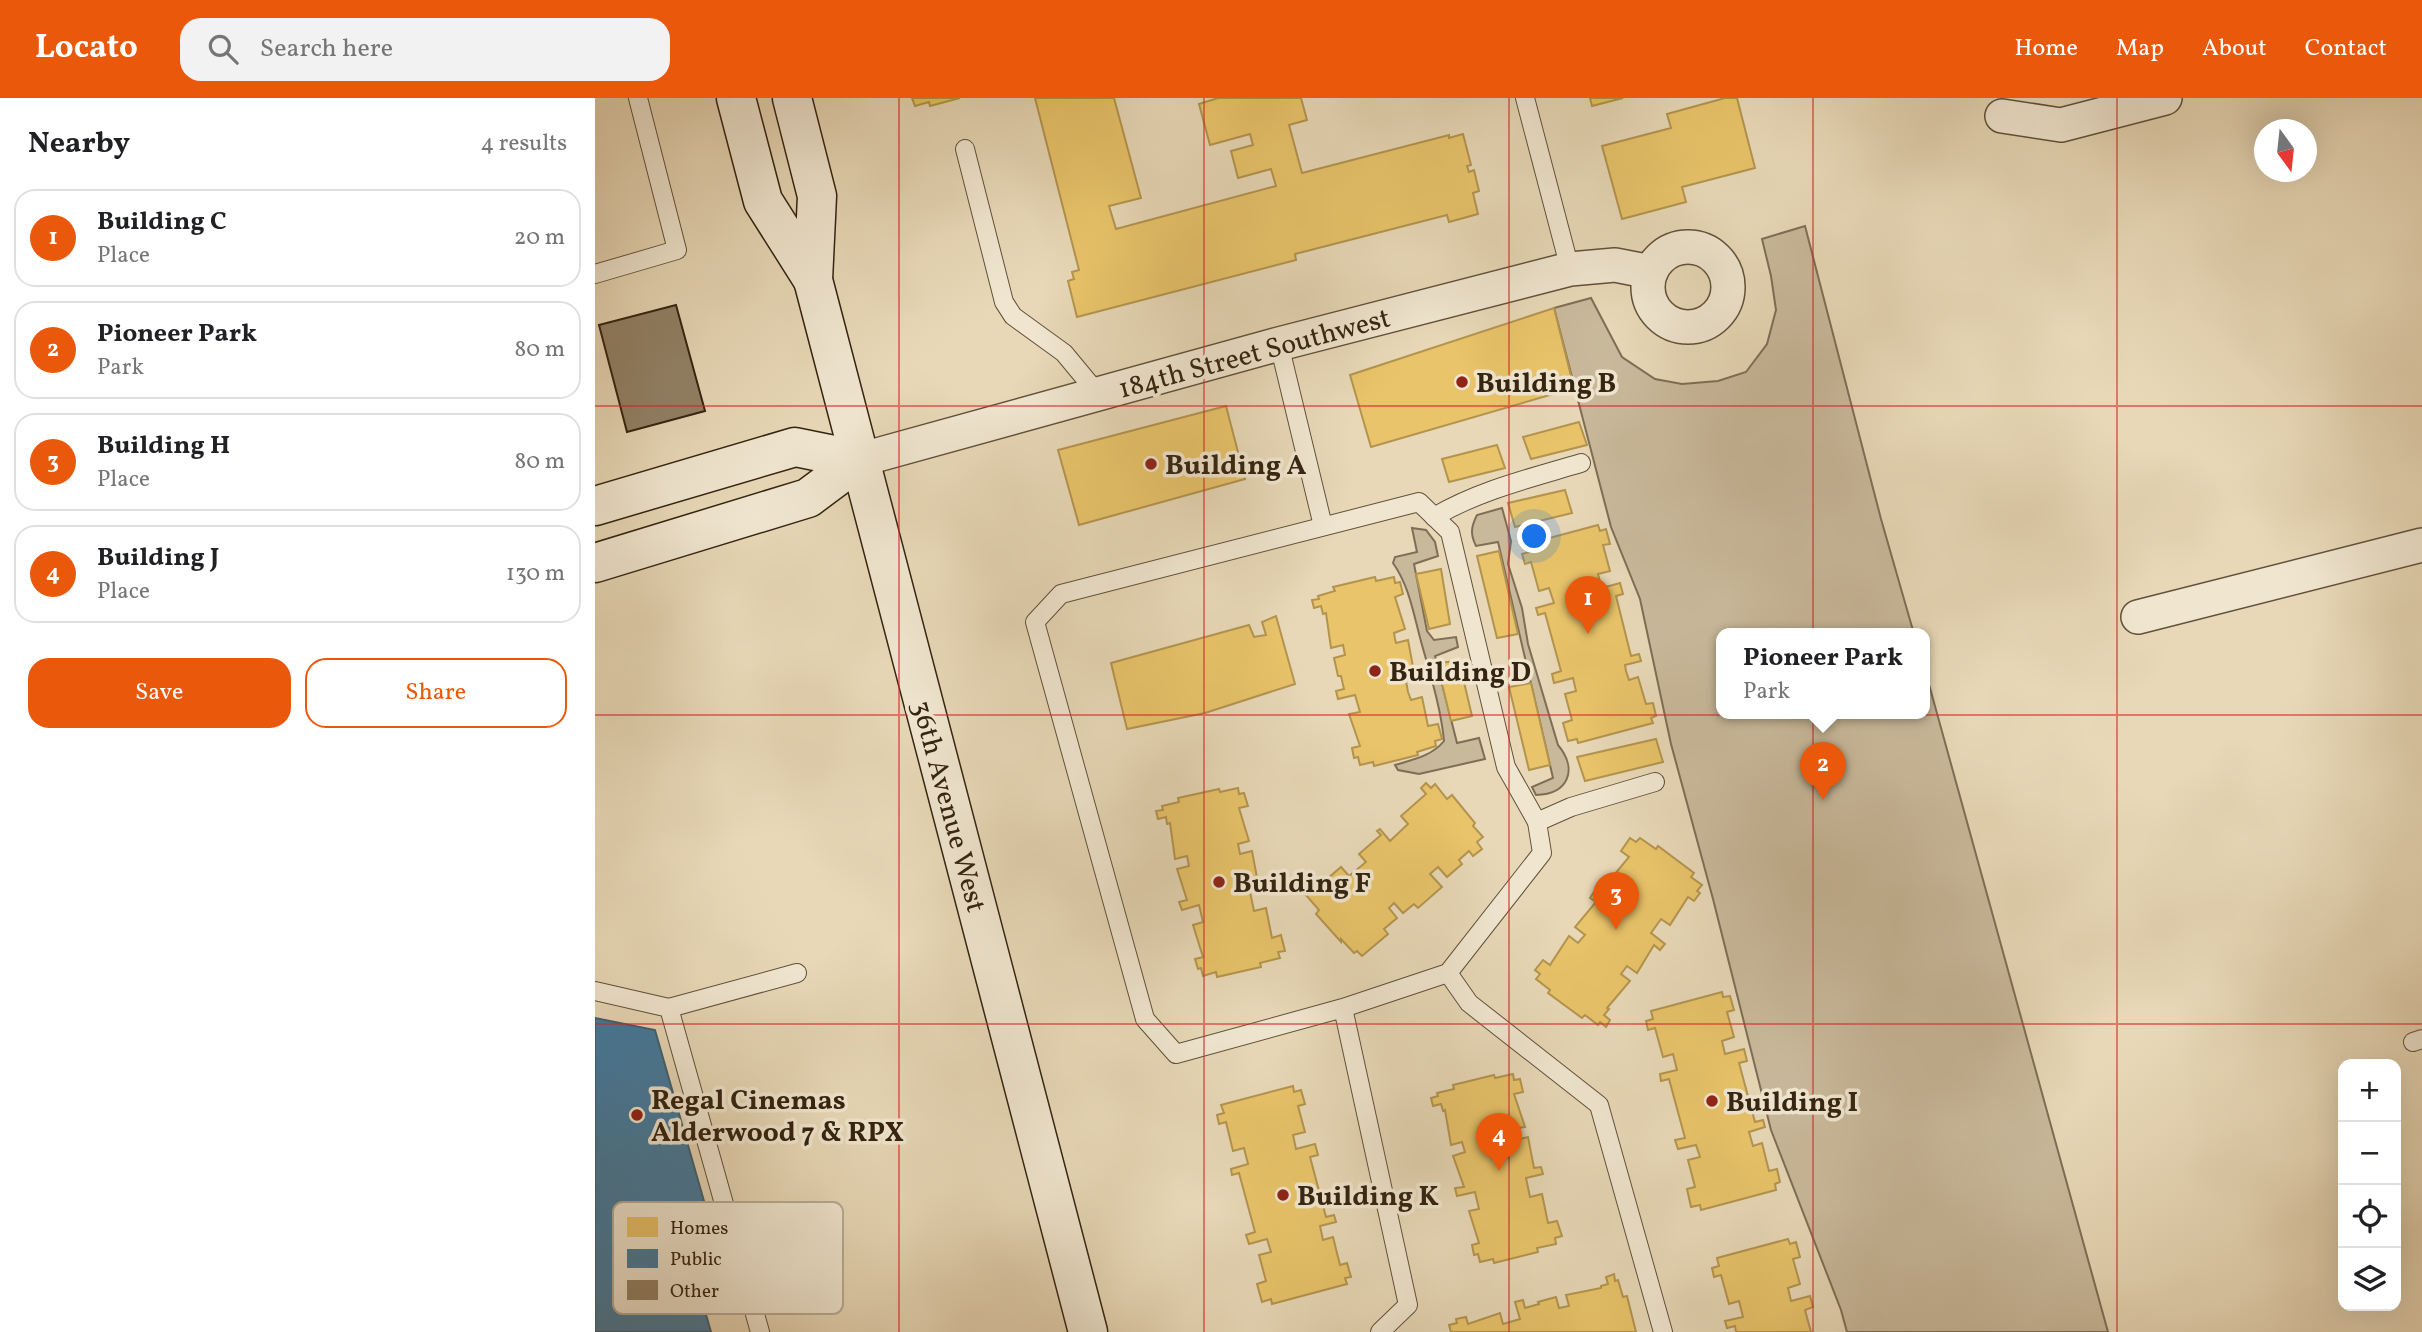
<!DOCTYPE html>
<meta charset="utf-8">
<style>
:root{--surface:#fff;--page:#f2f2f2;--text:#202124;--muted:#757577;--line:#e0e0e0;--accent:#ea580c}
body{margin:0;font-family:Vollkorn,serif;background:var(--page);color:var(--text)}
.controls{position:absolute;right:21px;bottom:21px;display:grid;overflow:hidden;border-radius:14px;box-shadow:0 7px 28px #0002}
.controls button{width:63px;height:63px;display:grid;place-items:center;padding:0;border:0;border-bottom:2px solid var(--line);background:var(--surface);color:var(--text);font:35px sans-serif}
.compass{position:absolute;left:1659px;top:21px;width:63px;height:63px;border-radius:50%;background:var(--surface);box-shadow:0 7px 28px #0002;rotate:165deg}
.you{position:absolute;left:940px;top:439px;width:24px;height:24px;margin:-18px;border:5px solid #fff;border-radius:50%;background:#1a73e8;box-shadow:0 0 0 10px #1a73e833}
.badge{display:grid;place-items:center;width:46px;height:46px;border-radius:50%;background:var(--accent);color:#fff;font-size:23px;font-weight:700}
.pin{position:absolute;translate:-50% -58px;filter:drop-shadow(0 2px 4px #0008)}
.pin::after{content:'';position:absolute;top:37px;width:24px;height:21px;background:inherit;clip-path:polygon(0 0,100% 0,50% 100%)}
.popup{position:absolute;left:1121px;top:530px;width:214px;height:91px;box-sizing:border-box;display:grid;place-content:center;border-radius:14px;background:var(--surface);filter:drop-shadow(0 2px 5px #0005);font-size:23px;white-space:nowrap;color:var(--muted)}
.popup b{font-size:26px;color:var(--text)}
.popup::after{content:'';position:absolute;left:50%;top:100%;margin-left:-14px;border:14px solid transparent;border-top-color:var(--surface)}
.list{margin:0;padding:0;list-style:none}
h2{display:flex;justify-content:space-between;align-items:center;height:91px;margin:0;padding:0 28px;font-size:30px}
h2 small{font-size:23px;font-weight:400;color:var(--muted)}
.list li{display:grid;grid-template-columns:46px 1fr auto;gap:21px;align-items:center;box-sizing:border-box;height:98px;margin:0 14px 14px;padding:0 14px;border:2px solid var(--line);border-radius:21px}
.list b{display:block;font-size:26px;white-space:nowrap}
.list p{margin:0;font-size:23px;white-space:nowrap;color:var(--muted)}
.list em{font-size:23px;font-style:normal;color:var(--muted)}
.actions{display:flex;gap:14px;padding:21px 28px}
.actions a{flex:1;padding:16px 0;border:2px solid var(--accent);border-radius:21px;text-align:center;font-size:24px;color:var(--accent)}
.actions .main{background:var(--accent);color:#fff}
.icon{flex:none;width:38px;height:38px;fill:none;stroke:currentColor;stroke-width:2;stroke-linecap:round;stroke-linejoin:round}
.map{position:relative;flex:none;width:1827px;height:1234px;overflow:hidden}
header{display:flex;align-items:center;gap:42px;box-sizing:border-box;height:98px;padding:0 35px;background:var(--accent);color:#fff}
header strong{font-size:33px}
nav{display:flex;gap:38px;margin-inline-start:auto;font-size:24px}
.search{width:490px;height:63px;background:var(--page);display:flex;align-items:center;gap:18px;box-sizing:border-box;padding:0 24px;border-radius:21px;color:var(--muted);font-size:26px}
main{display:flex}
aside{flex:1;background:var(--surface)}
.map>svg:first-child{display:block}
</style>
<header>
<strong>Locato</strong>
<div class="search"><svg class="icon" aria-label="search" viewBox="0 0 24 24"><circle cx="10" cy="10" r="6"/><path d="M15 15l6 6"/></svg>Search here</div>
<nav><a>Home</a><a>Map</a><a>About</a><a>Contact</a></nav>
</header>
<main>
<aside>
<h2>Nearby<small>4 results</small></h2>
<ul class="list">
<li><span class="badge">1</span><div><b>Building C</b><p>Place</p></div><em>20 m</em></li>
<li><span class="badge">2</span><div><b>Pioneer Park</b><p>Park</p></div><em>80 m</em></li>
<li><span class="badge">3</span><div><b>Building H</b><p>Place</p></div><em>80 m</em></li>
<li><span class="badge">4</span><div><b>Building J</b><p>Place</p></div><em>130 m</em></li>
</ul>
<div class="actions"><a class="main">Save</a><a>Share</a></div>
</aside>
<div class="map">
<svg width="1827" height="1234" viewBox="0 0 1827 1234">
<rect width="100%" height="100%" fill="#e8d8b7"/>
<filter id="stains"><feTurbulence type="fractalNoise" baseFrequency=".00286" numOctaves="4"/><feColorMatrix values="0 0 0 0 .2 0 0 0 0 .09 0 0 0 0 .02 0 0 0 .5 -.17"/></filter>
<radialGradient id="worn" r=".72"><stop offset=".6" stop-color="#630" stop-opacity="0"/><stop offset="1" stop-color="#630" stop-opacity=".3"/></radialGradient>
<g fill="#c9b99b" stroke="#7e6e56" stroke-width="2">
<path d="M1210,128l76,293 33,115h-193v80h204v-44l183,662h-261l-6,-22 -70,-180 -58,-231 -42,-155 -31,-145 -29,-72 -57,-219 37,-10 31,59 33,22 27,5 36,-3 28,-9 21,-28 9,-34 -5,-34 -9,-37z"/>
<path d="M907,410l9,33 -3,23 14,44 6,36 30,101c20,24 11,49 -22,50l-4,-8 21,-9 -55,-236 -22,4c-6,-12 -5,-19 1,-31z"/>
<path d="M817,430l14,2 9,12 3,14 -24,8 13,67 7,9 22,-3 2,10 -23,9 22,87 22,-5 6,21 -66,15 -21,-4 -3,-5c17,-5 37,-9 49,-24 -3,-32 -13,-64 -22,-96 -8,-28 -12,-58 -29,-82l2,-6 22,-5z"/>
</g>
<g fill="#e9c46a" stroke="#b3944f" stroke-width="2">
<path d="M317,0h48l-30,8 -1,-4 -14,4z"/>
<path d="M440,0h79l27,100 -32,8 7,23 160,-43 -5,-17 -33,9 -7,-27 22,-6 -3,-11 -40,11 -11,-41 19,-6h83l6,22 -18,5 13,48 147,-38v3l14,-4 8,31 -4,1 2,6 5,-2 5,21 -6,2 5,21 -29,8 -2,-7 -152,39 1,6 -219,57 -9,-36 6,-2 -2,-7 7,-2z"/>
<path d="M995,0h33l-31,8z"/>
<path d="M1130,0h12l18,70 -73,19 4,15 -64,17 -20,-73 69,-18 -4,-14z"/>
<path d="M959,210l20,80 -203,59 -21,-72z"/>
<path d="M631,308l19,73 -166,46 -21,-75z"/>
<path d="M984,324l8,23 -56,14 -8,-22z"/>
<path d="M902,347l8,23 -56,14 -7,-23z"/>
<path d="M970,392l7,23 -57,14 -7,-24z"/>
<path d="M1003,427l2,6 6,-2 4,15 -7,1 7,26 -12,3 2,8 2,6 18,-5 3,11 -7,2 15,60 8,-2 2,7 -16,4 1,6 3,9 9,-3 8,27 7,-1 3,13 -5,2 2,5 -75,20 -1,-4 -9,2 -5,-18 9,-3 -7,-26 11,-3 -3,-13 -19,5 -2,-9 9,-3 -16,-58 -7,2 -2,-7 18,-5 -5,-15 -10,3 -8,-29 -6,2 -3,-10 7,-2 -2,-8z"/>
<path d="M904,453l19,83 -21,4 -20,-82z"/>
<path d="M846,471l9,55 -21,5 -13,-55z"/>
<path d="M780,479l1,4 18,-4 1,6 5,-1 3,12 -8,3 10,32 -11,4 1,6 1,4 12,-3 6,32 7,-2 2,7 -17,4 2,11 3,8 11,-3 6,29 10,-2 4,15 -7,2 1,5 -19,6 1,3 -44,11 -1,-4 -13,3 -2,-8 -4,1 -2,-10 8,-2 -11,-32 11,-2 -5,-17 -17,4 -2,-8 8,-2 -3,-13h-3l-4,-18 11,-3 -2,-10 -12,3 -5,-35 -3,1 -2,-8 -7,2 -2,-8 7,-1 -1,-3 17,-5 -2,-4z"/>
<path d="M681,518l19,68 -90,29 -78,16 -16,-66 138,-38 5,12 12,-2 -4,-13z"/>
<path d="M864,563l13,55 -21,5 -14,-58z"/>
<path d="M936,585l19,82 -21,5 -20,-83z"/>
<path d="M1061,641l7,23 -78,19 -8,-24z"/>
<path d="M831,685l5,5 4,-4 12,15 5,-4 23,28 -2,3 10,11 -6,5 5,7 -9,7 -4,-5 -10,9 3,4 -15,13 -9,-10 -8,7 12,13 -24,21 -4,-4 -11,9 -9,-10 -5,5 8,10 -13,11 4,5 -26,22 -5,-5 -3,2 -13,-14v3l-25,-28 3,-4 -14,-16 5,-4 -4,-4 9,-7 5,6 21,-18 8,9 17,-14 -7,-8 22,-19 -4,-4 3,-2 10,12 18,-17 -7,-8 25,-22 -5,-6z"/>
<path d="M643,690l1,6 5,-1 4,13 -9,2 10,33 -11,3 2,10 12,-3 6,32 7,-2 2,7 -17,4 4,19 12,-3 6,30 9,-3 4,16 -7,1 2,6 -20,5 1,4 -44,10 -1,-5 -13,4 -2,-8 -3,1 -3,-10 8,-2 -10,-32 10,-3 -4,-17 -17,5 -3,-8 8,-2 -10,-31 12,-3 -2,-10 -12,3 -5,-36 -3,1 -1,-7 -8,2 -2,-8 7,-1 -1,-4 17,-4 -1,-4 41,-9 1,3z"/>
<path d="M1035,740l6,4 4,-4 16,11 2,-3 36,27 -3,4 11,8 -5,6 3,2 -6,8 -6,-4 -18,28 -9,-6 -10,14 14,11 -5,6 -6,-5 -17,28 -10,-7 -6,8 9,7 -23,27 2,1 -5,6 6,5 -4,7 -6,-5 -2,3 -13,-10 -3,3 -34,-25 2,-3 -14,-11 4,-5 -5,-4 8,-10 7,5 19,-29 9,7 7,-8 -10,-8 21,-25 -6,-4 4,-6 14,10 11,-14 -9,-8 19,-23 -8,-6z"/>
<path d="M1127,894l1,5 7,-1 4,14 -7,2 7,25 -12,4 3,13 19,-5 3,12 -8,2 16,59 8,-2 2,7 -16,5 4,14 9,-3 7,28 8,-2 3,13 -5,2 1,6 -75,20 -1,-5 -9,2 -4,-18 8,-2 -7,-27 12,-3 -4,-12 -18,4 -3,-9 10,-2 -16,-59 -8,2 -1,-7 17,-4 -4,-16 -10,3 -8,-29 -7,2 -2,-9 7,-2 -2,-8z"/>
<path d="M918,976l1,6 6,-1 3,13 -9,2 11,33 -12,2 3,11 12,-3 6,31 7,-1 2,7 -17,4 4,19 12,-3 6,29 9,-2 5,15 -7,2 1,6 -19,4 1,4 -44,11 -1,-4 -13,3 -2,-8 -4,1 -2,-10 7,-2 -10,-32 10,-2 -4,-17 -18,4 -2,-8 9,-1 -11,-31 12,-4 -3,-10 -11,3 -6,-35 -2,1 -2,-7 -8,2 -2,-8 7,-2 -1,-3 17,-4 -1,-4 41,-10 1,3z"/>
<path d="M698,988l1,6 7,-2 4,14 -7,2 7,26 -12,3 3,14 19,-5 3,11 -8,2 16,60 8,-2 2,7 -16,4 3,14 10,-3 7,28 7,-2 4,14 -6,1 2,6 -75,20 -1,-5 -9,3 -5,-18 9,-3 -7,-26 12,-3 -4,-13 -18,5 -3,-9 9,-3 -16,-59 -7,2 -1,-6 17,-5 -4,-16 -11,3 -7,-29 -7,2 -2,-9 7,-2 -3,-8z"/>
<path d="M1193,1141l2,5 6,-2 4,15 -7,2 7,25 -12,4 3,13 19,-5 3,11 -8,3 6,22h-75l-1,-6 -8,2 -2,-7 18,-4 -4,-16 -10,3 -8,-29 -7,2 -2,-9 7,-2 -2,-8z"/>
<path d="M1019,1176l1,7 3,-1 5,17 4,-1 9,36h-185l-2,-7 8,-2 -1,-4 10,-2 2,7 32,-11 3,11 17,-5 -5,-17 8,-2 2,8 14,-4 -1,-2 18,-5 3,11 10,-2 -3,-11 35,-7v-2l7,-2 -2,-7z"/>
</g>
<path fill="#457b9d" stroke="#406173" stroke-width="2" d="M0,920l60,12 49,171 -28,9 35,122h-116z"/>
<path fill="#928267" stroke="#342411" stroke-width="2" d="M81,207l29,106 -78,21 -28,-107z"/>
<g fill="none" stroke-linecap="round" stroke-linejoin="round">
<g stroke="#61513a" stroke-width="20">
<g id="lane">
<path d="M930,0l45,171"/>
<path d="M370,51l39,153 9,14 51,37 34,41"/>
<path d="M0,176l82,-24 -39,-152"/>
<path d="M684,246l44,182"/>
<path d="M839,419c46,-27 97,-39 147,-54"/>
<path d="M942,724l34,-15 84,-25"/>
<path d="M853,875l21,30 130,102 64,227"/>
<path d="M0,893l74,17 91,324"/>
<path d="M74,910l128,-35"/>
<path d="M748,910l105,-35 94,-120 -5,-31 -31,-55 -56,-235 -31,-30 -358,92 -26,28 110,397 31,35 167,-46 65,297 -28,27"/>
<path d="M1818,944l9,-3"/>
</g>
</g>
<g stroke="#61513a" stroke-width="36">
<g id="street">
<path d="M1407,18l59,9 104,-27"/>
<circle cx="1093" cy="189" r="40"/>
<path d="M264,362l420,-116 291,-75 45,-4 36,7"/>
<path d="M1543,519l284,-72"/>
</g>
</g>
<g stroke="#342411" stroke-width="41">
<g id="secondary">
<path d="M141,0l27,103 50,79"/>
<path d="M197,0l25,98 -4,84 275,1052"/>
<path d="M0,408l200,-59 64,13"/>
<path d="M0,465l213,-65 51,-38"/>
</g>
</g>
<use href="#lane" stroke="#f0e6d0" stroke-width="18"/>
<use href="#street" stroke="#f0e6d0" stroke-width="33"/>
<use href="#secondary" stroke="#f0e6d0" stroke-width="38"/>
</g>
<path fill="none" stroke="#d62828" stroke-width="2" stroke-opacity="0.55" d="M304,0v1234M609,0v1234M914,0v1234M1218,0v1234M1522,0v1234M0,308h1827M0,617h1827M0,926h1827"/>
<g fill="#8f2418" stroke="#f0e6d0" stroke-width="2.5">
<circle cx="867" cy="284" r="7"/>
<circle cx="556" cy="366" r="7"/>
<circle cx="780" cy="573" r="7"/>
<circle cx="624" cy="784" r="7"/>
<circle cx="1117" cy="1003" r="7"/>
<circle cx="42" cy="1017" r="7"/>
<circle cx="688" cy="1097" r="7"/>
</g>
<g text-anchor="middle" stroke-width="7" stroke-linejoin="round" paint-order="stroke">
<g font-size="28" fill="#342411" stroke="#f0e6d0">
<text transform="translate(659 254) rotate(-15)" y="10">184th Street Southwest</text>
<text transform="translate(355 708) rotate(75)" y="10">36th Avenue West</text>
</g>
<g font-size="28" font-weight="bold" fill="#342411" stroke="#f0e6d0" text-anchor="start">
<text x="881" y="294">Building B</text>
<text x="570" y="376">Building A</text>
<text x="794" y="583">Building D</text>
<text x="638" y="794">Building F</text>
<text x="56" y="1011">Regal Cinemas<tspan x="56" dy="32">Alderwood 7 &amp; RPX</tspan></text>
<text x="1131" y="1013">Building I</text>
<text x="702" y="1107">Building K</text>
</g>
</g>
<rect x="18" y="1104" width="230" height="112" rx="10" fill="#f0e6d0" stroke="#b8ac97" stroke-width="2"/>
<rect x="32" y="1119" width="31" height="20" fill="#e9c46a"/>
<rect x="32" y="1151" width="31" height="19" fill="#457b9d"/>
<rect x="32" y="1182" width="31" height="20" fill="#928267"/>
<g font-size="19" fill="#342411">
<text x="75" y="1136">Homes</text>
<text x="75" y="1167">Public</text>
<text x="75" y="1199">Other</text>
</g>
<rect width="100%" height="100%" filter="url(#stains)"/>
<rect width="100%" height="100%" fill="url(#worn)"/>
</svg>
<div class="controls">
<button>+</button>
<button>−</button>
<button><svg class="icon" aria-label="locate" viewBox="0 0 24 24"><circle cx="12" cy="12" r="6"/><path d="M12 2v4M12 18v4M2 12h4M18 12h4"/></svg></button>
<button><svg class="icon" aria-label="layers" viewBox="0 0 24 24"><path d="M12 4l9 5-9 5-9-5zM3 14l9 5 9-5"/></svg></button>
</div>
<svg class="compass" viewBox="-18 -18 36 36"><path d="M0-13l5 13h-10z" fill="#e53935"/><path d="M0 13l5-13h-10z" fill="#757577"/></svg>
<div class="you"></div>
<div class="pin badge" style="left:993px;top:536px">1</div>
<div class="pin badge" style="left:1228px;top:702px">2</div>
<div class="popup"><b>Pioneer Park</b>Park</div>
<div class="pin badge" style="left:1021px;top:832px">3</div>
<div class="pin badge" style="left:904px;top:1073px">4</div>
</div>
</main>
